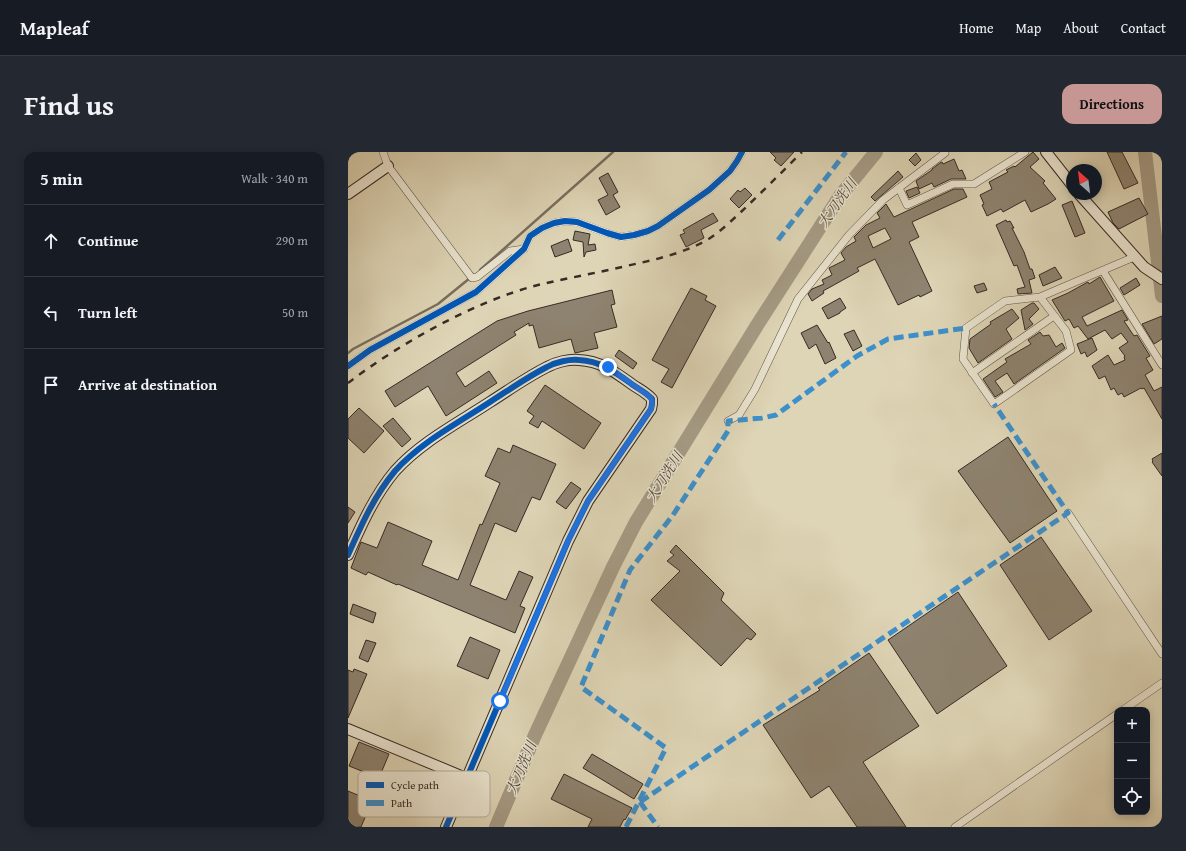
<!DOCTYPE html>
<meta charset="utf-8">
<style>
:root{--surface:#171b24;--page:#242831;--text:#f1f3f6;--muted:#9ea1a6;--line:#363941;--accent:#c59692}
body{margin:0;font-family:"Gentium Book Plus","Noto Serif JP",serif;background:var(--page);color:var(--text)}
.controls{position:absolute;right:12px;bottom:12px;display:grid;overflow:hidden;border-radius:8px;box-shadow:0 2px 10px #0003}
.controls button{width:36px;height:36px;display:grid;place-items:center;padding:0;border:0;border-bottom:1px solid var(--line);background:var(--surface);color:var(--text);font:20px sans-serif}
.compass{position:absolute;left:718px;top:12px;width:36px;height:36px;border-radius:50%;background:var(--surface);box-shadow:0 2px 10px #0003;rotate:332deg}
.stop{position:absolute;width:12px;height:12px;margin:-9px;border:3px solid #1a73e8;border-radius:50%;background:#fff}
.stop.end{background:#1a73e8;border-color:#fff;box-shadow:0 1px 4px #0008}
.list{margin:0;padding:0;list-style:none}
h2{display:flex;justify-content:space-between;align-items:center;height:52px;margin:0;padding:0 16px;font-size:17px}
h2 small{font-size:13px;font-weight:400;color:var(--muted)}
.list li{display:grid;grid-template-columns:26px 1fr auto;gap:12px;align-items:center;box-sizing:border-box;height:72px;padding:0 16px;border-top:1px solid var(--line)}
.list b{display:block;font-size:15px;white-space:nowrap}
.list em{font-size:13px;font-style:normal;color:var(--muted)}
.icon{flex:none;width:22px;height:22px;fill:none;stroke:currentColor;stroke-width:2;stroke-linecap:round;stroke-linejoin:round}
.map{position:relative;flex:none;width:814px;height:675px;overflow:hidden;border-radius:12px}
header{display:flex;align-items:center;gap:24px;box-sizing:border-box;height:56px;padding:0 20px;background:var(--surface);border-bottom:1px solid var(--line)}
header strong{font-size:19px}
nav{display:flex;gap:22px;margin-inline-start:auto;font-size:14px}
.intro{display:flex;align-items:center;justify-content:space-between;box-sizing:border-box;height:96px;padding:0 24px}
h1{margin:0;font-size:28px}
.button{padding:10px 18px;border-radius:12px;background:var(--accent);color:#111;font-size:14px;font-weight:700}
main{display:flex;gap:24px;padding:0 24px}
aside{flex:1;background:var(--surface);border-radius:12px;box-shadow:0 2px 10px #0003}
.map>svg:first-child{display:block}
</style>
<header>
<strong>Mapleaf</strong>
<nav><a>Home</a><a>Map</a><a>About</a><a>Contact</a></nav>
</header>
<div class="intro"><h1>Find us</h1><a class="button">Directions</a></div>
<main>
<aside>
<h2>5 min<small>Walk · 340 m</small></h2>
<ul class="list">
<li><svg class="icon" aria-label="ahead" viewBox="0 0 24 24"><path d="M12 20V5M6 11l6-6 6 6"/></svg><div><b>Continue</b></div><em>290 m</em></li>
<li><svg class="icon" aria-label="left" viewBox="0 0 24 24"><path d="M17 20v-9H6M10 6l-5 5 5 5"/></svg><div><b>Turn left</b></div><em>50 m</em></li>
<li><svg class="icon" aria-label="arrive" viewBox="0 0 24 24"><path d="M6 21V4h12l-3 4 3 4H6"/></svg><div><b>Arrive at destination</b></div></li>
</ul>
</aside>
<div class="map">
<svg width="814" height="675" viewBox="0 0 814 675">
<rect width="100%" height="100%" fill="#ded5b6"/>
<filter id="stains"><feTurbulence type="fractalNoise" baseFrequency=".005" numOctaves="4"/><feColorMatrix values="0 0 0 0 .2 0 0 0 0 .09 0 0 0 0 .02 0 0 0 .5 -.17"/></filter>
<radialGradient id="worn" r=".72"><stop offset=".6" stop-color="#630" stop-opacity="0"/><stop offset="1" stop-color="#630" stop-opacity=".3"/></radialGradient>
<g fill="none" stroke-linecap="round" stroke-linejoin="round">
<g stroke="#796e5f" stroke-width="2.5">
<path d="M132,118l133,-118"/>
<path d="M0,201l5,-4 85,-45 32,-26"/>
</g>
<g stroke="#a59b85" stroke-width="14">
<path d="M797,0l17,144"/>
<path d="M148,675l39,-92 78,-168 23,-45 120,-195 84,-131 36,-44"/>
</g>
</g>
<g fill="#8e8370" stroke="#372b25" fill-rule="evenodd">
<path d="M422,0h24l-13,14 -7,-6 2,-2z"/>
<path d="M685,0l6,7 -9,8 15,14 -2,2 13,16 -8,5 -17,8 -6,-12 -22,12 -2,-3 -14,7 -5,-11 2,-1 -4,-9 12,-6 -3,-7 19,-10 -2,-2 8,-4 1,1z"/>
<path d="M759,0h15l16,31 -14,6z"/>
<path d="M568,1l5,7 -6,6 -6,-6z"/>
<path d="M606,7l5,12 3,-1 4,9h-15l-17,8 -2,-4 -13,6 -3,-8 16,-11v-1l8,-6 2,-1 1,2z"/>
<path d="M550,19l5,6 -28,24 -4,-4z"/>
<path d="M260,21l10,19 -5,3 7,12 -14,8 -8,-15 10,-5 -9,-17z"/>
<path d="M569,35l3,6 -11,5 -3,-7z"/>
<path d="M397,36l7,7 -13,13 -9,-9 8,-9 2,2z"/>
<path d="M606,37h9l4,8 -55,25 7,15 -10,5 23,49 -12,6 -1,-2 -21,10 -23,-46 -18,9 2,3 -36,20 1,2 -12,8 -4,-7 4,-5 12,-5 -2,-4 10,-5 -3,-7 16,-8 -4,-7 5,-6 10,-6 -2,-4 12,-12 14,-7 -3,-5 9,-9 8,13zM537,76l6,11 -18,9 -5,-12z"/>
<path d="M791,46l9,16 -29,15 -6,-6 -5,-11z"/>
<path d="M724,49l13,32 -10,4 -13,-32z"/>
<path d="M365,61l5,8 -17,9 3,8 -18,9 -6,-12 5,-2 -2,-3z"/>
<path d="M658,68l1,2 3,-1 4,7h-2l12,24 6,17h2l3,9 -6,2 3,13 -14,1 -1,-5 8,-2 -8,-22 -3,1 -18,-41z"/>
<path d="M227,79l15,3 -2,11 7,-1 1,6 -10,2 -2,5 -1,-15 -10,-2z"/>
<path d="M220,87l4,12 -17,6 -4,-11z"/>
<path d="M707,115l7,11 -19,8 -4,-11z"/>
<path d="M752,125l14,24 -32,16 5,9 35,-16 6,10 -4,1 10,15 3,-1 13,21 -4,2 7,12 -8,5 9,16 8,-4v32l-18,-31 -2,1 -1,-1 -17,9 -2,-4 -4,2 -4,-7 -3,2 -6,-14 -6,3 -7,-13 16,-11 6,10 11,-5 -1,-3 1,-1 -6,-8 9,-6 -7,-9 -9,6 -7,-9 -17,9 -10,-13 -4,2 -5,-9 -4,2 -13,-21 16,-7 18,-10 2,-1 1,2z"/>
<path d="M788,126l4,7 -16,10 -4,-7z"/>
<path d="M636,131l3,7 -10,3 -3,-7z"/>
<path d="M343,136l16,8 -2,4 11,6 -44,82 -11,-6 8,-13 -17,-9z"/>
<path d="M264,138l3,14 -4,1 6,22 -23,6 4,15 -23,5 -4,-14 -32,9 -6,-23 -4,1v-3l-15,9 2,3 -60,38 9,14 24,-16 8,12 -51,33 -18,-30 -33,21 -10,-16 112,-70 31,-10z"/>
<path d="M492,146l6,10 -6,4v1l-12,6 -6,-11z"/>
<path d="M684,151h2l5,6 -10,10 4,5 -8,6 -4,-20z"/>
<path d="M664,157l7,9 -13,11 6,10 -34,24 -9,-15 1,-9 21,-15 -1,-2z"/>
<path d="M814,164v23l-8,5 -12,-20z"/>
<path d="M469,173l11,18 1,-1 7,16 -11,6 -9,-20 -7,5 -8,-16z"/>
<path d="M506,178l8,16 -9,5 -9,-17z"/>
<path d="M692,180l3,4 6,-1 7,12 6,-4 3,5 -51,36 -7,-11 -12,8 8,11 -8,5 -12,-18 24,-17 -2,-3 26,-15 -3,-4z"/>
<path d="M744,186l5,12 -10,7 -2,-5 -4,2 -4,-10z"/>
<path d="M271,198l18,13 -4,6 -18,-13z"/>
<path d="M197,233l56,38 -17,26 -42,-28 -4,7 -9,-5 5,-7 -7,-5z"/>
<path d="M11,256l25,23 -20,22 -16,-15v-19z"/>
<path d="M45,266l18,21 -9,8 -19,-21z"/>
<path d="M660,285l49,74 -47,32 -52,-72z"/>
<path d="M165,293l43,19 -16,36 -8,-3 -16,35 -21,-9 -25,62 36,15 13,-29 14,6 -13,29 5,2 -10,25 -117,-49 -1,1 -29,-13 -2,3 -15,-7 10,-26 16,6 11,-26 44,19 -10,24 36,15 22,-56 2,1 18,-42 -15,-7 13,-28 12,5z"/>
<path d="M814,301v23l-10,-14 1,-1 -1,-2z"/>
<path d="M223,330l10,7 -15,20 -10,-7z"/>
<path d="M0,355l7,5 -7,11z"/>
<path d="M693,385l51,74 -43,29 -49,-75z"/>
<path d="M328,393l48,48 -3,7 35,34 -5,6 -4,-2 -26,28 -70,-66 29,-29 -13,-10 7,-6 -4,-3z"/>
<path d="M610,440l49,74 -70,48 -49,-74z"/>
<path d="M5,452l23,9 -3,10 -23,-9z"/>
<path d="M122,485l30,13 -12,29 -31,-13z"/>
<path d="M18,488l10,3 -8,19 -9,-4z"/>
<path d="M521,501l50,73 -56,36 43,65h-49l-28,-41 -18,12 -48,-73 57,-35 -2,-2z"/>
<path d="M6,517l13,5 -19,44v-48l5,2z"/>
<path d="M11,590l30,12 -10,24 -30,-12z"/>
<path d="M244,602l51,30 -9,15 -51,-31z"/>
<path d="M216,622l68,34 -7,12 -1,-1 -4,8h-32l4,-8 -41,-20z"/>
<path d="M0,639l24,10 -11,26h-13z"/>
</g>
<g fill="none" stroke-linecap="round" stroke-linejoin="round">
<g stroke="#615649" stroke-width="8">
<g id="street">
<path d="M35,0l5,14 84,112 5,-1 33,-26 14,-2"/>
<path d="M551,36l8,17 46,-21h21l51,-32"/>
<path d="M755,119l59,94"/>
<path d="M692,145l26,34 5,19 -77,54 -31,-45 3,-31 39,-27 35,-4 94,-40"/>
<path d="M0,214l22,-16 106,-58 48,-43 6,-13 12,-8 12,-5 11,-2 12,1 30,11 14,4 13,-2 14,-4 10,-5 51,-36 21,-19 7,-10 5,-9"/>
<path d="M624,221l82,-57"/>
<path d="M380,269l11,-6 16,-26 43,-90 51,-64 34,-35 62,-47"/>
<path d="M720,361l94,141"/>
<path d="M775,558l39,-27"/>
<path d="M607,675l162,-113"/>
</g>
</g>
<g stroke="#372b25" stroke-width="12">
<g id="secondary">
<path d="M698,0l26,33"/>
<path d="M0,42l40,-28"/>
<path d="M731,42l65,73 18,12"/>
<path d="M0,403c13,-29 26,-59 47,-84 26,-29 63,-48 95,-69 19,-12 37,-25 57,-35 9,-5 22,-8 32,-7 22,1 36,12 54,25 6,4 14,8 19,14v5l-1,5 -63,92 -20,40 -122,286"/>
<path d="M0,577l118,49"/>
</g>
</g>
<use href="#street" stroke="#eae4d0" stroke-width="7"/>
<use href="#secondary" stroke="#eae4d0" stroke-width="10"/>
<path stroke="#372b25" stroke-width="2.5" stroke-dasharray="7 7" stroke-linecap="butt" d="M0,231c51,-39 127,-82 190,-98 29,-7 59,-12 88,-19 28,-6 56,-12 81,-26 12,-7 24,-19 35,-29 20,-19 40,-39 60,-59"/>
<g stroke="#3d90cb" stroke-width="5" stroke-dasharray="10 5" stroke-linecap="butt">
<path d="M430,88l68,-88"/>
<path d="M292,650l428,-289 -74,-109"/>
<path d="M292,650l18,25"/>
<path d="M278,675l40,-79 -85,-61 49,-117 43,-55 55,-84v-10l34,-3 14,-3 81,-59 31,-17 78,-11"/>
</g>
<g stroke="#eae4d0" stroke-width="8">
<g id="cycleway">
<path d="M0,214l22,-16 106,-58 48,-43 6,-13 12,-8 12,-5 11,-2 12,1 30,11 14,4 13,-2 14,-4 10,-5 51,-36 21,-19 7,-10 5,-9"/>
<path d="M0,403c13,-29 26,-59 47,-84 26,-29 63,-48 95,-69 19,-12 37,-25 57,-35 9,-5 22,-8 32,-7 22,1 36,12 54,25 6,4 14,8 19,14v5l-1,5 -63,92 -20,40 -122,286"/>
</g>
</g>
<use href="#cycleway" stroke="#0057b8" stroke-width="6"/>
</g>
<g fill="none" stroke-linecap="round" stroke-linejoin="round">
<path stroke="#1a73e8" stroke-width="5" d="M152,549l68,-160 20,-40 63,-92c2,-5 2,-9 -2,-13l-41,-29"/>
</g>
<g text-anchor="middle" stroke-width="3" stroke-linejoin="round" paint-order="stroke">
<g font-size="14" font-style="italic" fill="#52473d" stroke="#eae4d0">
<text transform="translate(489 51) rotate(-55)" y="5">大刀洗川</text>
<text transform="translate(316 325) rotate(-58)" y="5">大刀洗川</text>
<text transform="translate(173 616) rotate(-67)" y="5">大刀洗川</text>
</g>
</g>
<rect x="10" y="619" width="132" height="46" rx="6" fill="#eae4d0" stroke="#b4ac9d" stroke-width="1"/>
<rect x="18" y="630" width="18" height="6" fill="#0057b8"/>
<rect x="18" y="648" width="18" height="6" fill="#3d90cb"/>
<g font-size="11" fill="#372b25">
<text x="43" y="637">Cycle path</text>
<text x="43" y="655">Path</text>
</g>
<rect width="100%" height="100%" filter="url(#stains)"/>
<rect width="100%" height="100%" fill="url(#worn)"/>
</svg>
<div class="controls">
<button>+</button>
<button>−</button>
<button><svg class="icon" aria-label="locate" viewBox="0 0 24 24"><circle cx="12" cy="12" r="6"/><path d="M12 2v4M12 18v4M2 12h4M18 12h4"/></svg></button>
</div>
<svg class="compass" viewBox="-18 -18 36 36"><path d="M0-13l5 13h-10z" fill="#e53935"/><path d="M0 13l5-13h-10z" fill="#9ea1a6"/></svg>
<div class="stop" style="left:152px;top:549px"></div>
<div class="stop end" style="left:260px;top:215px"></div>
</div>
</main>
